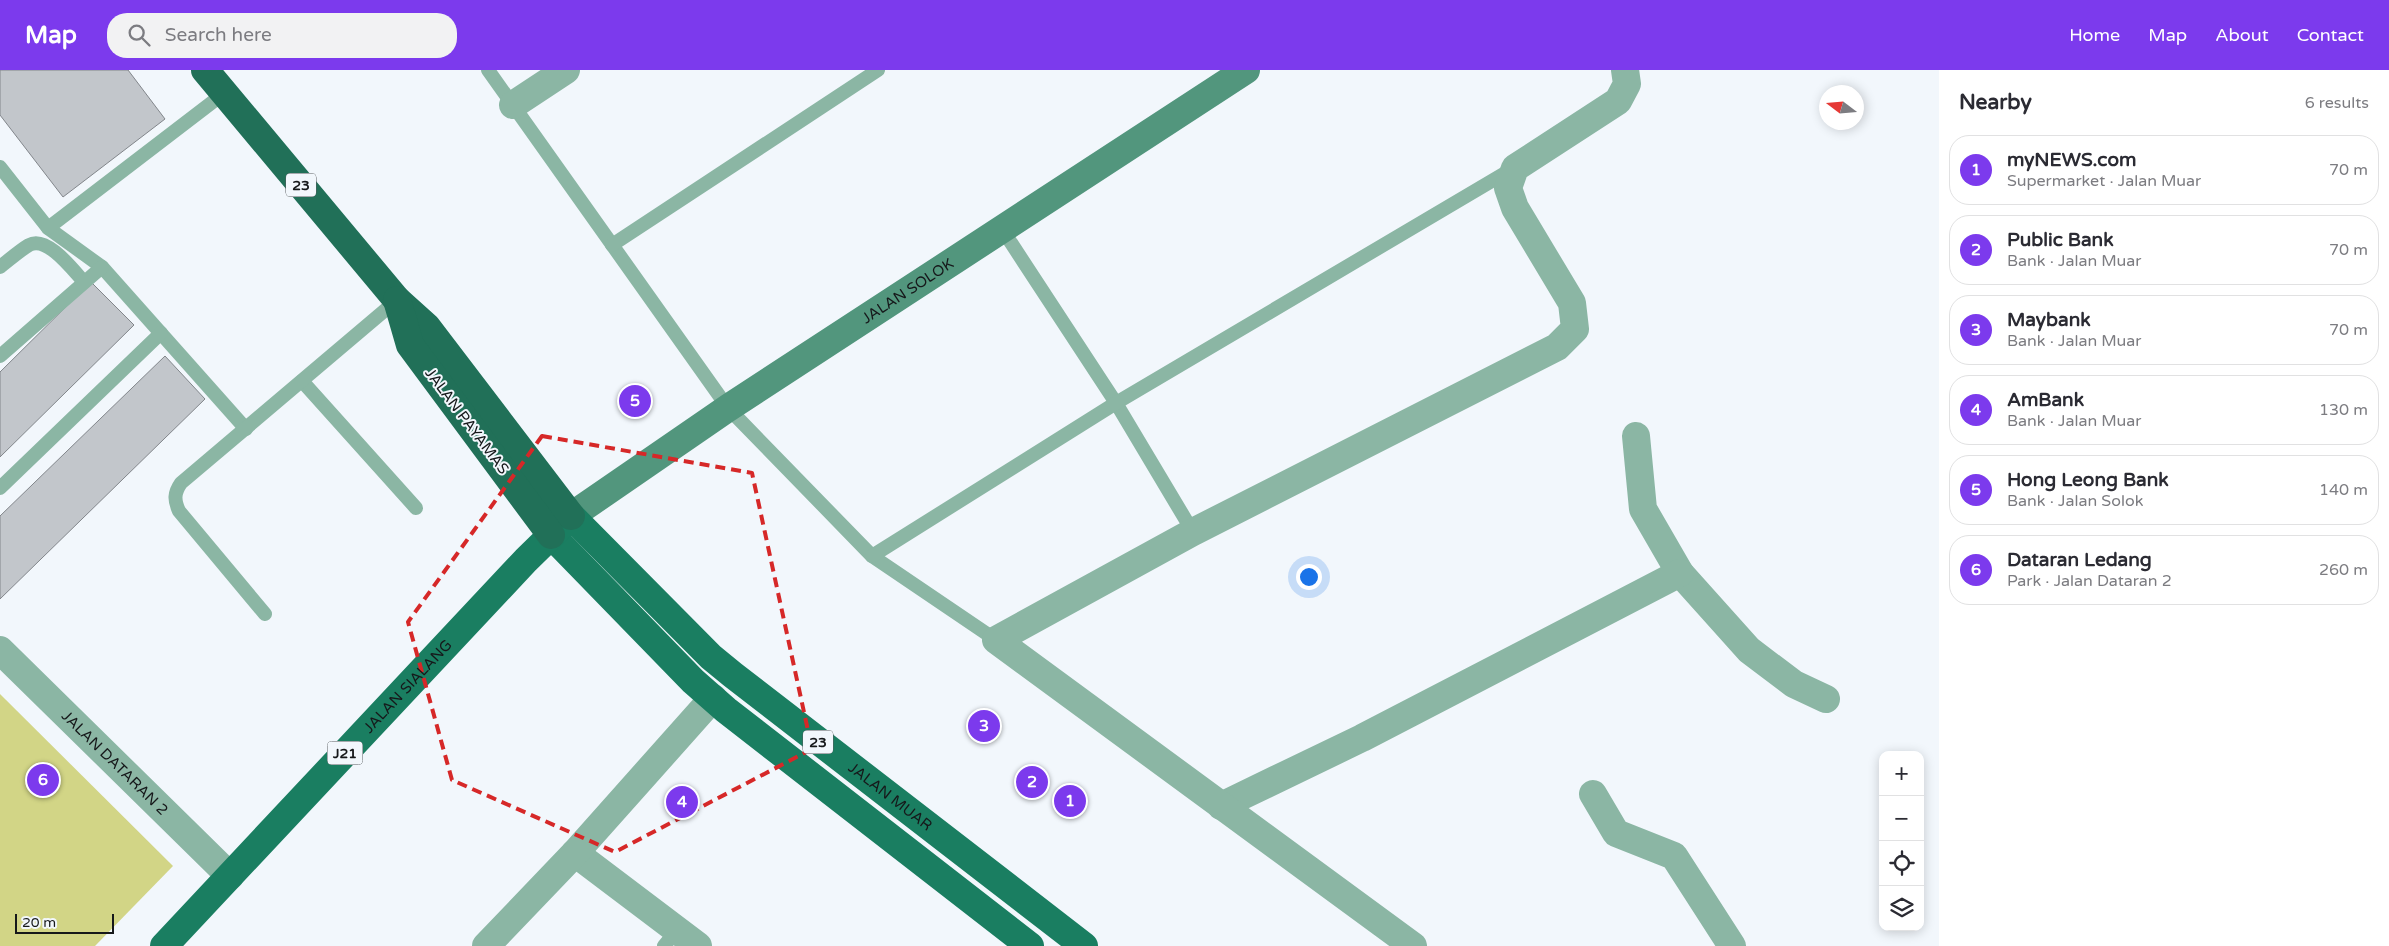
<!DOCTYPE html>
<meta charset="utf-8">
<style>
:root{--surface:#fff;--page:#f2f2f3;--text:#2b2b33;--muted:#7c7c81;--line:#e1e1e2;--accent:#7c3aed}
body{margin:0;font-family:"Varela Round",sans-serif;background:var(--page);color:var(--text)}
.controls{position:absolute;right:15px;bottom:15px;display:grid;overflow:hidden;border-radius:10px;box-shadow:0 2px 12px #0003}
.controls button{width:45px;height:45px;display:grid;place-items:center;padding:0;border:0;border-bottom:1px solid var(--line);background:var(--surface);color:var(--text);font:25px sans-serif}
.compass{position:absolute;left:1819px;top:15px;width:45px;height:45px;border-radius:50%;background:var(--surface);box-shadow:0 2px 12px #0003;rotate:286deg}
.scale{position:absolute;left:15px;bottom:12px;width:99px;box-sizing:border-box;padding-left:5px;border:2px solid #16181a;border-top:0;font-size:14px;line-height:18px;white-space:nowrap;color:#16181a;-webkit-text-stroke:4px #f2f7fc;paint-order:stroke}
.you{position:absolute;left:1308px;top:506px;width:18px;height:18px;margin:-12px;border:4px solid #fff;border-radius:50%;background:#1a73e8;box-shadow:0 0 0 8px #1a73e833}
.badge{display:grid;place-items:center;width:32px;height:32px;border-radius:50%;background:var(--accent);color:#fff;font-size:16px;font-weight:700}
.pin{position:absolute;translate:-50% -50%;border:2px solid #fff;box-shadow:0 1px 5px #0006}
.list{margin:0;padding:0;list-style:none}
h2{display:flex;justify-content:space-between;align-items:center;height:65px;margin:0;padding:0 20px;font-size:21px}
h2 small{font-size:16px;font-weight:400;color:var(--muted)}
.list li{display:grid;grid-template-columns:32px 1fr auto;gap:15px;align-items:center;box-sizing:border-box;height:70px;margin:0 10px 10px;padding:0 10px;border:1px solid var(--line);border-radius:20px}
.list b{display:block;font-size:19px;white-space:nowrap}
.list p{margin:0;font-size:16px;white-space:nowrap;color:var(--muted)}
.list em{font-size:16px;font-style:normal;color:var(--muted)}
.icon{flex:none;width:28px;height:28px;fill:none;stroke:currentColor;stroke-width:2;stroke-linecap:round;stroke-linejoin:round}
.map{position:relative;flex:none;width:1939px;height:876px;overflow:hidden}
header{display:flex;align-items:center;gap:30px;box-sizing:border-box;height:70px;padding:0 25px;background:var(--accent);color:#fff}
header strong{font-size:24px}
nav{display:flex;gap:28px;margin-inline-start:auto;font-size:18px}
.search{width:350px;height:45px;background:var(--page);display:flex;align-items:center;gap:12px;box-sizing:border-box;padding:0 18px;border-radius:20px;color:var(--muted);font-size:19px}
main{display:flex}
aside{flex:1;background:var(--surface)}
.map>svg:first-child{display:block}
</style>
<header>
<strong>Map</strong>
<div class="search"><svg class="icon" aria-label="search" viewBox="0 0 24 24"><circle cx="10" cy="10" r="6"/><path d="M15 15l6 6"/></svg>Search here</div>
<nav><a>Home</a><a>Map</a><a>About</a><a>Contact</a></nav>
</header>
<main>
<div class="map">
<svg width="1939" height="876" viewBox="0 0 1939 876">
<rect width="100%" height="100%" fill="#f2f7fc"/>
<path fill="#d2d586" d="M0,624l173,172 -78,80h-95z"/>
<g fill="#c2c6cb" stroke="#82868b">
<path d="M0,0h128l37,49 -102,78 -63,-82z"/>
<path d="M91,212l43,43 -134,132v-85z"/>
<path d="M165,286l40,43 -205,200v-83z"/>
</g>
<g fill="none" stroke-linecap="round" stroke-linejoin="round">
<g stroke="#8bb6a4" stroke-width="14">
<path d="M488,0l240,338 144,148 124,84"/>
<path d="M0,97l48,61 54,39 144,162"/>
<path d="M48,158l175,-134"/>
<path d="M1002,159l114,174 77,129"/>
<path d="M612,175l266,-175"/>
<path d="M0,197c9,-7 19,-16 29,-22 18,-10 44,25 55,37"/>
<path d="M0,286l102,-89"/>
<path d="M302,311l114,127"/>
<path d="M0,418l161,-155"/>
<path d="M872,486l244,-153 396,-234"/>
<path d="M265,544l-86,-103c-5,-11 -5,-18 2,-28l216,-183"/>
<path d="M664,876l13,-16"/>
</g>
<g stroke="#8bb6a4" stroke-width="28">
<path d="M513,35l53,-35"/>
<path d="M1636,366l7,73 37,64 69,77 45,34 32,15"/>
<path id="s1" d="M0,580l230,226"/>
<path d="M1593,724l23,39 58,23 58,90"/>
<path d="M1221,736l141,-68 318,-165"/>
<path d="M575,783l123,93"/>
<path d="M486,876l89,-93 138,-155"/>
<path d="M1413,876l-417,-306 197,-108 364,-185 18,-18 -3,-26 -57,-95 -7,-20 7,-20 103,-67 9,-17 -2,-14"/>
</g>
<path stroke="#52967d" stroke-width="28" id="s2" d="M571,446l157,-108 518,-338"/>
<g stroke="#1a7e61" stroke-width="28">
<path d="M551,465l142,146 33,29 304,236"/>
<path id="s3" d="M164,876l362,-386 45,-44 140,141 22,18 351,271"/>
</g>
<g stroke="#217058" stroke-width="28">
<path d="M205,0l192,230 30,27 144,189"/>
<path d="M397,230l13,45 141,190"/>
</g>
</g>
<path fill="none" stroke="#d62828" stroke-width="4" stroke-dasharray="10 6" stroke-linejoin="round" d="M542,366l210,37 60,276 -197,103 -163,-72 -44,-158z"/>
<g text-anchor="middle" stroke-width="4" stroke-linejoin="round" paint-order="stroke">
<g fill="#f2f7fc" stroke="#585b5e" stroke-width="1">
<rect x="286" y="103.5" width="30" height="23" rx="4"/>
<rect x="803" y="660.5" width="30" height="23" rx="4"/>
<rect x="327.5" y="671.5" width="35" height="23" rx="4"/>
</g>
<g font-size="14" font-weight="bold" fill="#16181a">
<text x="301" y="120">23</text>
<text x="818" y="677">23</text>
<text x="345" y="688">J21</text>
</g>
<g font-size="15" fill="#16181a" stroke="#f2f7fc">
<text dy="5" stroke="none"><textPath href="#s2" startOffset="405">JALAN SOLOK</textPath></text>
<text transform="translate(467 351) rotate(53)" y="5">JALAN PAYAMAS</text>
<text dy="5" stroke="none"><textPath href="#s3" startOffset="356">JALAN SIALANG</textPath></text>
<text dy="5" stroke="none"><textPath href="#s1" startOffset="161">JALAN DATARAN 2</textPath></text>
<text dy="5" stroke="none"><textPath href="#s3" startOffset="1018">JALAN MUAR</textPath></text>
</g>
</g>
</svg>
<div class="controls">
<button>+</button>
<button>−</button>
<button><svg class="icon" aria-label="locate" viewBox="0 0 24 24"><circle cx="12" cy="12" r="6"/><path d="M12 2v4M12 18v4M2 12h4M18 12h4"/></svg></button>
<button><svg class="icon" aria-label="layers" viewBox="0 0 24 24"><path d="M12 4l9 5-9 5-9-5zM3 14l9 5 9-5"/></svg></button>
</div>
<svg class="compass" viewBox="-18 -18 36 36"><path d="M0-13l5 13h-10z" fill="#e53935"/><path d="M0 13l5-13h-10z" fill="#7c7c81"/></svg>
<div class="scale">20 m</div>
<div class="you"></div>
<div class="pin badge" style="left:1070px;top:731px">1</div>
<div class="pin badge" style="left:1032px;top:712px">2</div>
<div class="pin badge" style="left:984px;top:656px">3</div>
<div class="pin badge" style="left:682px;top:732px">4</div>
<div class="pin badge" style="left:635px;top:331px">5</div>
<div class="pin badge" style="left:43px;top:710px">6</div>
</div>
<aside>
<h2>Nearby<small>6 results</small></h2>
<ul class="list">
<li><span class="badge">1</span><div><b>myNEWS.com</b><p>Supermarket · Jalan Muar</p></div><em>70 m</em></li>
<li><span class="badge">2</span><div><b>Public Bank</b><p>Bank · Jalan Muar</p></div><em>70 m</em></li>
<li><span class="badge">3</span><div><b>Maybank</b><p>Bank · Jalan Muar</p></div><em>70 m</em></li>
<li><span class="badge">4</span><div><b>AmBank</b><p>Bank · Jalan Muar</p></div><em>130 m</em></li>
<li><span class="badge">5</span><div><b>Hong Leong Bank</b><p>Bank · Jalan Solok</p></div><em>140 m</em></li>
<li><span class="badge">6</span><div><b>Dataran Ledang</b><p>Park · Jalan Dataran 2</p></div><em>260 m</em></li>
</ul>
</aside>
</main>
